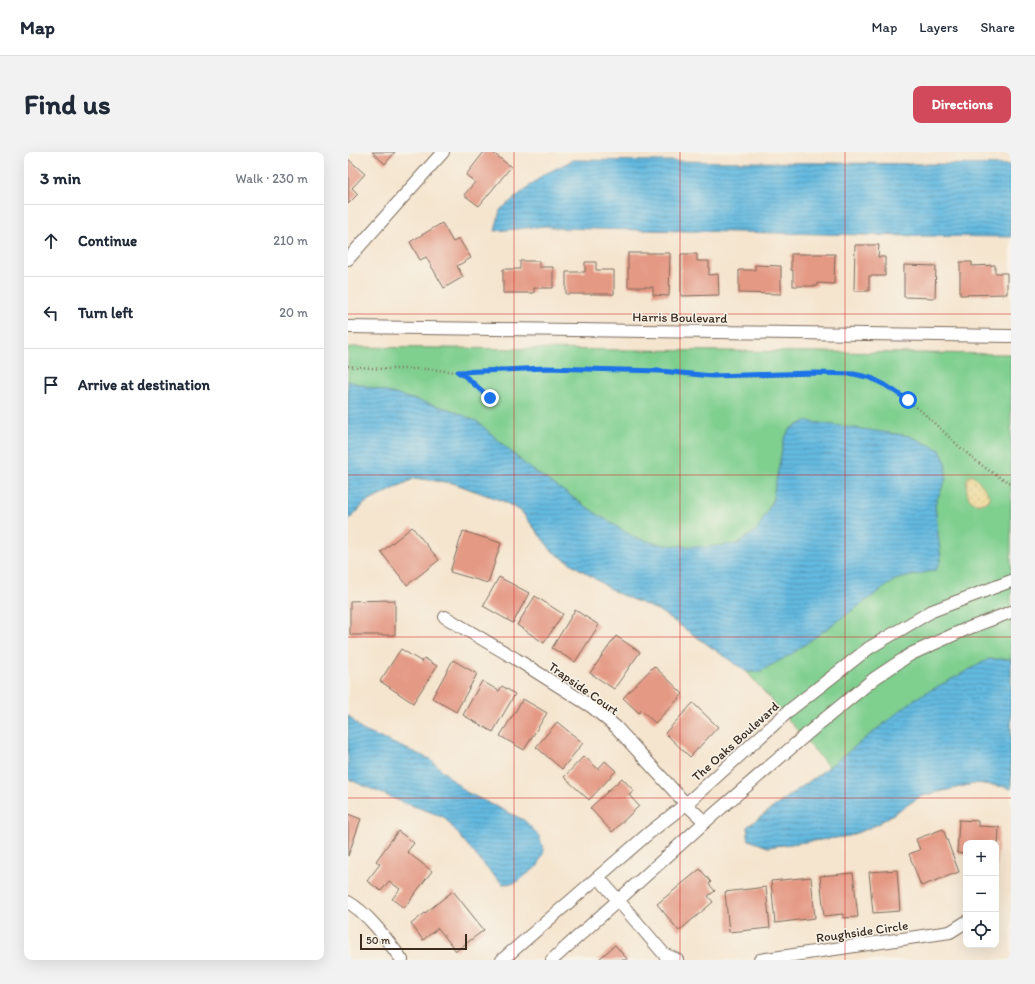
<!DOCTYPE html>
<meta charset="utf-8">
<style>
:root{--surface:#fff;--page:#f2f2f3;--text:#1f2937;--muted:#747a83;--line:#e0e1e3;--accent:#d1495b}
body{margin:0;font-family:Itim,sans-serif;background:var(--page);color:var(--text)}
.controls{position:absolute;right:12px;bottom:12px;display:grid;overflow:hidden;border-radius:8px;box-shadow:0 4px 16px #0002}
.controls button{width:36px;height:36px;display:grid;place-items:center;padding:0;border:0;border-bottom:1px solid var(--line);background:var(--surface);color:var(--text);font:20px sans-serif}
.scale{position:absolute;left:12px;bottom:10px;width:107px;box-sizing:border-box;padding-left:4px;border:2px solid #3b2a1e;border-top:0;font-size:11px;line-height:14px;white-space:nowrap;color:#3b2a1e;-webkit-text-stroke:3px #f7f3e8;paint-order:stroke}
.stop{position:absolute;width:12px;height:12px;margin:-9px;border:3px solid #1a73e8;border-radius:50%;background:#fff}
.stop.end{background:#1a73e8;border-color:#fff;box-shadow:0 1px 4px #0008}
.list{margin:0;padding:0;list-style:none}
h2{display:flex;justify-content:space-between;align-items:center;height:52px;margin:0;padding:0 16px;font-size:17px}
h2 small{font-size:13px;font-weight:400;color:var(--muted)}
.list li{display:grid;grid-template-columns:26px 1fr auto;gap:12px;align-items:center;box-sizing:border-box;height:72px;padding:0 16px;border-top:1px solid var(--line)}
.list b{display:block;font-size:15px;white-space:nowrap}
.list em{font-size:13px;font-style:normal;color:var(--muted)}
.icon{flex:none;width:22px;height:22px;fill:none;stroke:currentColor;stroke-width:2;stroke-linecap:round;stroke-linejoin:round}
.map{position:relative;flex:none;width:663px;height:808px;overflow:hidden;border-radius:8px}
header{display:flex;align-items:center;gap:24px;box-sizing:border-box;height:56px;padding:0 20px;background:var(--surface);border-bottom:1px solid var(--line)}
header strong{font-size:19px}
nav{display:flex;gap:22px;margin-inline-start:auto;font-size:14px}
.intro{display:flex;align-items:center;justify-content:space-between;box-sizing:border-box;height:96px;padding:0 24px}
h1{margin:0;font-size:28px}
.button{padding:10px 18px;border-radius:8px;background:var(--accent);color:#fff;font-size:14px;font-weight:700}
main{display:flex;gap:24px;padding:0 24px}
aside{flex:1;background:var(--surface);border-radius:8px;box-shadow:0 4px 16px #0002}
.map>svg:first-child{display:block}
</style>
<header>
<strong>Map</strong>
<nav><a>Map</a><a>Layers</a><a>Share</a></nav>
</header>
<div class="intro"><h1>Find us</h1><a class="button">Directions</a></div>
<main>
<aside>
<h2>3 min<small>Walk · 230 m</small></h2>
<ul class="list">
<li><svg class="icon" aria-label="ahead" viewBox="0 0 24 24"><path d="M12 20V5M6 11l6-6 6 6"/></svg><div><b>Continue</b></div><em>210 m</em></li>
<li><svg class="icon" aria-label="left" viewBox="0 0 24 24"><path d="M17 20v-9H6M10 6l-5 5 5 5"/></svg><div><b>Turn left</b></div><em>20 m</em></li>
<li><svg class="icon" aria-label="arrive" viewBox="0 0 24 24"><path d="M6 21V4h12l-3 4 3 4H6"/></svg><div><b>Arrive at destination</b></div></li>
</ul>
</aside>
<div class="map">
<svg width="663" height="808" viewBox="0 0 663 808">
<defs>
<pattern id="sand-dots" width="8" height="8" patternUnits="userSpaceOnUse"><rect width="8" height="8" fill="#eeda9e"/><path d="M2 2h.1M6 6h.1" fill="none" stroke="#cdbb88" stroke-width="1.8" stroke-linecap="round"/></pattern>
<pattern id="water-rules" width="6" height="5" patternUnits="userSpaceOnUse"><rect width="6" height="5" fill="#63b9e0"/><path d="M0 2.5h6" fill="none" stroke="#5397b5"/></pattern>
</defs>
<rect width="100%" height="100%" fill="#f7f3e8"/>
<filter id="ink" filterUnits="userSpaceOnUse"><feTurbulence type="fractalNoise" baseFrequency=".025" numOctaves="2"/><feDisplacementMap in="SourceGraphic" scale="8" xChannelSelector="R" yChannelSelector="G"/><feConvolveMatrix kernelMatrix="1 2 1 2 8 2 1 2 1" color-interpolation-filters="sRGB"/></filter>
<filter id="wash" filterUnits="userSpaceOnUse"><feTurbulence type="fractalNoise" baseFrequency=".012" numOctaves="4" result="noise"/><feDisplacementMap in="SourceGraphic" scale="16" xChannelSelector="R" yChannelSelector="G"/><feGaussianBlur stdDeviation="0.9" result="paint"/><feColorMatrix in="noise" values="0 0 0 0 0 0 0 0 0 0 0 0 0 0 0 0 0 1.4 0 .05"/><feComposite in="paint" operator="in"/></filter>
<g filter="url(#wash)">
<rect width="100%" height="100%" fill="#f5e5cf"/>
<path fill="#7fcf8f" stroke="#5d7c56" d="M0,195l663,7v435l-5,-2 -29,-4 -56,13 -45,29 -27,11 -81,11 -19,-7 -2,-13 82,-60 -82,-95 -89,-62 -41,-17 -65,-42 -31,-40 -18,-10 -50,-18 -38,-5 -50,25 -17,18z"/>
<path fill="url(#sand-dots)" stroke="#94825e" d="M625,323c5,4 16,18 17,23l-3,4c-18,6 -22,-7 -20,-23l2,-3z"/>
<g fill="url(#water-rules)" stroke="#4f727f">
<path d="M225,8l438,5v72l-98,-1 -357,-8 -10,-2 -51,5 5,-21 43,-35z"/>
<path d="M0,229l104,29 26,12 49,44 70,48 38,24 29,7 41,2 32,-3 20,-14 15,-28 12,-63 6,-10 16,-8 104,15 30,14 6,13v16l-11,25 6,56 -5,10 -41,10 -102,73 -34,19h-12l-89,-62 -41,-17 -65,-42 -31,-40 -18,-10 -50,-18 -38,-5 -50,25 -17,18z"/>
<path d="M641,507h22v130l-5,-2 -29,-4 -56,13 -45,29 -27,11 -81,11 -19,-7 -2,-13 82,-60 87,-69z"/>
<path d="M0,563l14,15 68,29 36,33 58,28 15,16 5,15 -6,15 -23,17 -12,1 -13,-12 -46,-55 -42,-15 -54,-23z"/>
</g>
<g id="blocks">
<g fill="#e49984">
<path d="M24,0h23l-10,12z"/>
<path d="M136,0h8l19,15 -32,39 -15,-11 11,-13 -9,-7z"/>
<path d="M0,7l17,15 -13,14 6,6 -10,10z"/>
<path d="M94,71l11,19 6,-3 12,19 -14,8 6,11 -19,11 -18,-31 -6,3 -10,-18z"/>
<path d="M507,93h24l-1,12h7v19h-16v15h-15z"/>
<path d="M280,101h42l-1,43 -16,-1v-8h-25z"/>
<path d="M333,102h16v7h12v14l9,-1 1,21 -38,1z"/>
<path d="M443,102h44l-1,30 -17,-1v3h-24v-16h-2z"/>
<path d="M172,109h19v6h14v21h-19v5h-31v-24h17z"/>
<path d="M237,110h11v8h18v24h-48v-22h19z"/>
<path d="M612,110h12v4l23,-1v8h12v21l-47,1z"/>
<path d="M407,113l26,1v28l-42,-1v-23h16z"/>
<path d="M556,113l32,1 -1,32 -31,-1z"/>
<path d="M64,375l27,33 -32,25 -26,-33z"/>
<path d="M115,379l38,12 -13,40 -38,-11z"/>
<path d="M151,425l30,16 -16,30 -30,-17z"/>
<path d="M187,444l28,18 -19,29 -27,-18z"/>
<path d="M47,448v35h-45v-34z"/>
<path d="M227,458l24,15 -24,37 -23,-14z"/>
<path d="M268,484l24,16 -26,37 -24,-16z"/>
<path d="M53,497l21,13 2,-4 13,8 -24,37 -33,-22z"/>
<path d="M105,508l24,14 -21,38 -24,-14z"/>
<path d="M306,514l29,28 -28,29 -14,-13 -2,3 -16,-15z"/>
<path d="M134,529l17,10 3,-5 13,8 -22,38 -30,-17z"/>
<path d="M175,547l24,14 -23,37 -24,-14z"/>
<path d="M345,551l25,24 -28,30 -25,-24z"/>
<path d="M209,570l26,21 -21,26 -26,-22z"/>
<path d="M236,604l14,13 7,-8 11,10 -27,29 -25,-23z"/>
<path d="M274,626l12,13 -5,4 10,11 -27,26 -22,-24z"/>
<path d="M0,662l13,5 -13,37z"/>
<path d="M611,668l19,1v5l21,1 -2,40 -1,-1v-23h-30v11l-9,-1z"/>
<path d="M595,677l16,43 -38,14 -12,-32 11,-4 -4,-11z"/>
<path d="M50,679l16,12 -7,9 25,19 -28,37 -12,-9 8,-10 -11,-8 -8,10 -14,-10 13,-17 -4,-3z"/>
<path d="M352,717l11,13 -2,2 6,7 -7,5 5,6 -34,29 -22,-27z"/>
<path d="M549,718l3,41 -27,2 -4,-41z"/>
<path d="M505,721l5,44 -15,1v-4l-19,2 -4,-40z"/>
<path d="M463,725l4,41 -40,5 -4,-42z"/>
<path d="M418,735l4,41 -41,4 -4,-40z"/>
<path d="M105,739l31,39 -28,21 -18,-23 -15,12 -12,-16z"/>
<path d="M267,793l13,15h-30z"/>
</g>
</g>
</g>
<g filter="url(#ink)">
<use href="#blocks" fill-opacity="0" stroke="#7c6b5c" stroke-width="1"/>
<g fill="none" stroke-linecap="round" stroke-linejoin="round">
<g stroke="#7c6b5c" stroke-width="14">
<g id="minor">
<path d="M0,107l95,-107"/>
<path d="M0,175l663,9"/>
<path d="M97,465l71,42 76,48 24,20 70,77 19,18"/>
<path d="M251,726l65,76 13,6"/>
<path d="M0,750c22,13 39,38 54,58"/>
<path d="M154,808l147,-127 37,-29 105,-95 78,-61 63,-37 79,-30"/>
<path d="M204,808l153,-138 116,-100 54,-44 36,-24 53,-24 47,-18"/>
<path d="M412,808l190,-28 16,-10"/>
</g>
</g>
<g stroke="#7c6b5c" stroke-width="2.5" stroke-dasharray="1 3" stroke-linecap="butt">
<path d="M0,214l35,3h44l31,3 8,5 29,27"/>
<path d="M110,220c61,-4 123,-4 185,-2 23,1 46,6 69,6 27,1 55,0 81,-1 26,-1 54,-5 79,3 11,4 21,12 31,19 37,26 66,67 108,86"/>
</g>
<use href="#minor" stroke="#fff" stroke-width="12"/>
</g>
</g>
<g fill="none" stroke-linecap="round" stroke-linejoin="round" filter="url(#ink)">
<path stroke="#1a73e8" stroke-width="5" d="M142,246l-24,-21 -8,-5 87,-4 116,3 51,5 101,-3 41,1 17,4 14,7 23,15"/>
</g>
<path fill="none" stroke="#d62828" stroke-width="1" stroke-opacity="0.55" d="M166,0v808M332,0v808M497,0v808M0,162h663M0,323h663M0,485h663M0,646h663"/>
<g text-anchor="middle" stroke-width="3" stroke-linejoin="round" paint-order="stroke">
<g font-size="13" fill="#3b2a1e" stroke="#f7f3e8">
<text transform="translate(332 165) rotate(1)" y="5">Harris Boulevard</text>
<text transform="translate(236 536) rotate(35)" y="5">Trapside Court</text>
<text transform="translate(387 589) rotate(-42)" y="5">The Oaks Boulevard</text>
<text transform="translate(514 779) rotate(-8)" y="5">Roughside Circle</text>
</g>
</g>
</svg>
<div class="controls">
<button>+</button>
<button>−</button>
<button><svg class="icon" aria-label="locate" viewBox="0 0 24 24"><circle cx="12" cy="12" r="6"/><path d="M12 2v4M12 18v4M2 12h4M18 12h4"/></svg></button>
</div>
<div class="scale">50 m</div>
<div class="stop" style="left:560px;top:248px"></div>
<div class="stop end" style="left:142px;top:246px"></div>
</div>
</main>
